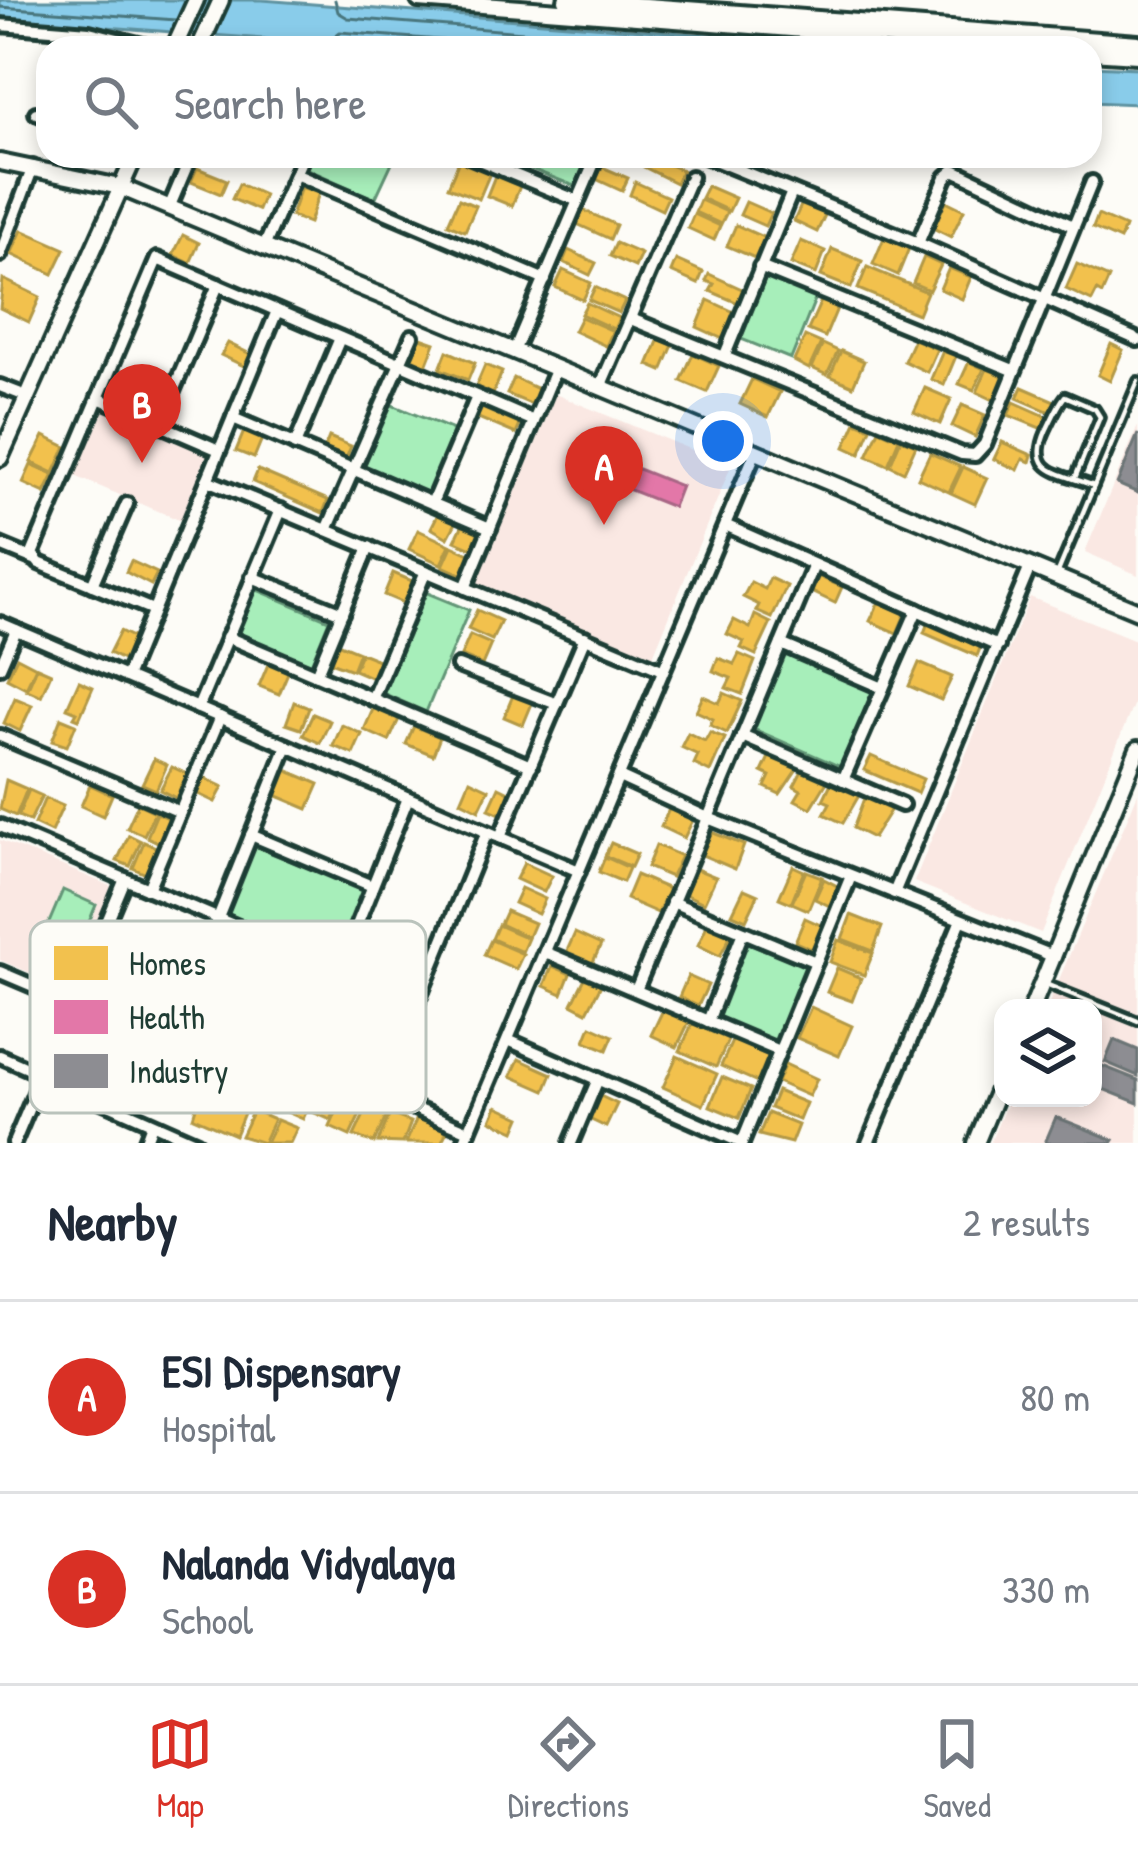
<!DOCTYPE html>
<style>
:root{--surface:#fff;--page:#f6f6f7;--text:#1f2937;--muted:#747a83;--line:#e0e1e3;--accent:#d93025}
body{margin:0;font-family:"Patrick Hand",sans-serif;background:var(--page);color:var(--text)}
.controls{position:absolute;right:36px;bottom:36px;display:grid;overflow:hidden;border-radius:24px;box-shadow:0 6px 18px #0003}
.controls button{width:108px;height:108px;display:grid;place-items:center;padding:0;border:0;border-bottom:3px solid var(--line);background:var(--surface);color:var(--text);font:60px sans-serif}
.you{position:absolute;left:723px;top:441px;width:42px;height:42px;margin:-30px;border:9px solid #fff;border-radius:50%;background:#1a73e8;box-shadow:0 0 0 18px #1a73e833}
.badge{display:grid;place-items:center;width:78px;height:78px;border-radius:50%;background:var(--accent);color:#fff;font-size:39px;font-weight:700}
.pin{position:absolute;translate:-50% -99px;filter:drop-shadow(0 3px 6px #0008)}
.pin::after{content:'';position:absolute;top:63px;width:42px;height:36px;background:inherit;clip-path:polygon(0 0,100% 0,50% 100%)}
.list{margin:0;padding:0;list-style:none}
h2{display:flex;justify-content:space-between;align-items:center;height:156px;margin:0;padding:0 48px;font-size:51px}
h2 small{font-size:39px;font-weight:400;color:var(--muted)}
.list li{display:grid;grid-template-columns:78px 1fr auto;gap:36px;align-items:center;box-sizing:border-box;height:192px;padding:0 48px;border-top:3px solid var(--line)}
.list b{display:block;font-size:45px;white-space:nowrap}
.list p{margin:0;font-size:39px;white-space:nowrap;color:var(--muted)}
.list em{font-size:39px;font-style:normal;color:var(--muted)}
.icon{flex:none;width:66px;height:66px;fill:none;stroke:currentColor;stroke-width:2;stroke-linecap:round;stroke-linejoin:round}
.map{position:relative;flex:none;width:1138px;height:1143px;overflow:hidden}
.search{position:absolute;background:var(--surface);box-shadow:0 6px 18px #0003;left:36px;right:36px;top:36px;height:132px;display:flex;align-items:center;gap:30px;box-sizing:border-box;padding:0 42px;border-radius:36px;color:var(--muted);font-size:45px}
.sheet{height:540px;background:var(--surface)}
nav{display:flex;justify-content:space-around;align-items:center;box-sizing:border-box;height:168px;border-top:3px solid var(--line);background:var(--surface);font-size:33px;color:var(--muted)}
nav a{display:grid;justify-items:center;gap:6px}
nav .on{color:var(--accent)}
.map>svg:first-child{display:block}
</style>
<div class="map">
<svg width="1138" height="1143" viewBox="0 0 1138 1143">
<rect width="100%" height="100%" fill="#fdfcf7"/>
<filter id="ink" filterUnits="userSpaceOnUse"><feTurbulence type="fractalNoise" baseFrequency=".00833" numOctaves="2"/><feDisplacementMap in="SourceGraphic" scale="24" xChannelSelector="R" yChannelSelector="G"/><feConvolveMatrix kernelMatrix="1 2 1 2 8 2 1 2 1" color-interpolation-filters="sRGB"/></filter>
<g filter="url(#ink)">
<g fill="#fae8e3">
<path d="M555,394l176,72 -78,190 -176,-72z"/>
<path d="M100,404l113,48 -29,70 -114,-48z"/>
<path d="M1138,426v149l-53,-23z"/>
<path d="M1030,597l108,44v52l-97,240 -127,-51z"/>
<path d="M1138,793v350h-148l19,-45h84v-90h-46z"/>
<path d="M0,840l113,47 -43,103 -70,-30z"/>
</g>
<g fill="#a7eeba" stroke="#639677" stroke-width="3">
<path d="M308,156h87l-20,43 -72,-32z"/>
<path d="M498,156h93l-14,31z"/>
<path d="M766,277l50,20 -25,62 -50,-20z"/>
<path d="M387,403l69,28 -27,65 -69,-29z"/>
<path d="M255,589l74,31 -18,44 -74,-30z"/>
<path d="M425,592l44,18 -43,102 -44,-19z"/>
<path d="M784,653l92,40 -33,75 -92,-40z"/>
<path d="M254,846l110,44 -29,70 -109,-44z"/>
<path d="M63,890l33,15 -22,53 -34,-14z"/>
<path d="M746,942l62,25 -31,77 -62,-25z"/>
</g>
<g fill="#89ccea" stroke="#5f93a1" stroke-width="3">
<path d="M0,0h262l609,48h-488l-383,-29z"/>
<path d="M1090,66l48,2v36l-48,-2z"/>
</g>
<g fill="#f2c14e" stroke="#b39946" stroke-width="3">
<path d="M461,156l31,12 -13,31 -31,-12z"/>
<path d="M649,156l33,14 -6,13 -32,-16z"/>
<path d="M602,167l26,11 -6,13 -26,-12z"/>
<path d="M197,168l30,12 -6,14 -30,-12z"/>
<path d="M497,171l25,10 -10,25 -25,-10z"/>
<path d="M635,182l33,15 -6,13 -32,-15z"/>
<path d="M239,184l25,11 -6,15 -26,-11z"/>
<path d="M707,186l28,12 -6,13 -28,-13z"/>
<path d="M301,187l18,6 -10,30 -18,-7z"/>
<path d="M459,199l17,7 -11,25 -17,-7z"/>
<path d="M700,200l27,12 -6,12 -26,-12z"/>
<path d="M803,201l23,12 -9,19 -23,-11z"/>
<path d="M946,201l18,9 -13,27 -18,-9z"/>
<path d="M746,202l25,11 -6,13 -25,-11z"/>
<path d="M583,210l33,15 -6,14 -33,-15z"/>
<path d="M694,214l26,12 -6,14 -26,-12z"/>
<path d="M1098,215l27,12 -5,13 -27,-12z"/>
<path d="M736,225l29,13 -10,20 -28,-12z"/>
<path d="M22,230l43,19 -12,25 -42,-20z"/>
<path d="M183,235l16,8 -9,20 -17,-8z"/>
<path d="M884,238l25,10 -11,27 -25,-11z"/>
<path d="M801,241l24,10 -9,23 -25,-10z"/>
<path d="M616,243l25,11 -6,13 -25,-11z"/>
<path d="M832,249l30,12 -11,27 -30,-12z"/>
<path d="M568,250l28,13 -6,12 -27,-13z"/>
<path d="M924,257l17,8 -12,25 -16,-7z"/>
<path d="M676,260l27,12 -5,12 -27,-12z"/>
<path d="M1077,264l32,14 -7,16 -5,-3 -5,10 -26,-12z"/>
<path d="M867,267l60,25 -9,22 -60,-25z"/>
<path d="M949,268l22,9 -9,22 -22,-10z"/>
<path d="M563,270l28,13 -8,17 -28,-13z"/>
<path d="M709,274l35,16 -6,13 -28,-12 4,-7 -8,-3z"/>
<path d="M3,279l37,18 -11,25 -29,-14z"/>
<path d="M595,287l30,14 -6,12 -30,-13z"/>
<path d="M822,299l16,7 -13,31 -17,-7z"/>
<path d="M708,300l26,12 -11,27 -26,-12z"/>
<path d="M587,303l32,15 -5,11 -33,-15z"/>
<path d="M581,317l32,14 -7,15 -32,-15z"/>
<path d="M805,336l16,7 -12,26 -15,-8z"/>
<path d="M418,337l17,6 -9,23 -16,-7z"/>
<path d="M659,339l14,6 -11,26 -14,-6z"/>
<path d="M914,339l23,10 -10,23 -23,-11z"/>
<path d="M228,343l24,12 -6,12 -25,-12z"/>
<path d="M823,344l15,7 -11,24 -15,-7z"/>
<path d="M1111,344l12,6 -13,31 -12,-6z"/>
<path d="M447,351l28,12 -7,17 -28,-11z"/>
<path d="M841,351l23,10 -11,25 -23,-10z"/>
<path d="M943,351l13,5 -12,29 -13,-6z"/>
<path d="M693,354l26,12 -12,26 -26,-11z"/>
<path d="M969,362l15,7 -10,21 -15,-6z"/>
<path d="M485,365l17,7 -9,22 -17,-8z"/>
<path d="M987,369l18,8 -11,23 -17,-8z"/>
<path d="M514,378l26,12 -7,15 -26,-11z"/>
<path d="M752,379l28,13 -12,25 -28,-13z"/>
<path d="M1022,387l35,15 -5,11 -35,-15z"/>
<path d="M925,388l26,11 -11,25 -26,-12z"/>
<path d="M478,399l45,19 -7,16 -45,-19z"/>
<path d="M1014,402l36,16 -5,12 -37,-15z"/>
<path d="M962,405l23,10 -10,22 -23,-11z"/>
<path d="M856,422l15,6 -11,26 -15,-7z"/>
<path d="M245,429l18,7 -9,22 -18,-7z"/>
<path d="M879,430l20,9 -11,26 -21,-9z"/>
<path d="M44,436l22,11 -12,26 -23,-11z"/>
<path d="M329,437l22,9 -6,15 -22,-9z"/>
<path d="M901,439l15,6 -12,27 -14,-7z"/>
<path d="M1002,442l30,13 -2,7 -7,-3 -5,11 -24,-11z"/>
<path d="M930,453l31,14 -12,25 -31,-14z"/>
<path d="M31,465l23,10 -9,18 -22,-10z"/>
<path d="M963,467l24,11 -12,26 -24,-11z"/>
<path d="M258,470l70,30 -5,13 -70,-31z"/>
<path d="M440,510l18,9 -10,19 -17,-10z"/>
<path d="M464,522l21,9 -9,19 -21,-9z"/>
<path d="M418,530l32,15 -9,19 -32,-15z"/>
<path d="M452,546l22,10 -9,20 -22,-10z"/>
<path d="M131,561l26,12 -6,12 -25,-13z"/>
<path d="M393,573l24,10 -9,22 -24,-10z"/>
<path d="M817,576l25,11 -7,16 -25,-12z"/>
<path d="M770,578l17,8 -15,32 -16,-7 3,-6 -16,-8 8,-15 14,7z"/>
<path d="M879,602l26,12 -8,19 -27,-12z"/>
<path d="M477,610l24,11 -9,19 -24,-11z"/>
<path d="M755,615l16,8 -15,32 -15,-7 3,-6 -17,-8 7,-14 16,8z"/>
<path d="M929,620l53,23 -5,13 -53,-23z"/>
<path d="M120,631l16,8 -11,22 -16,-8z"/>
<path d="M470,635l21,9 -9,21 -21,-9z"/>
<path d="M337,643l22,9 -7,18 -22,-8z"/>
<path d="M361,653l20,8 -8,17 -19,-8z"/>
<path d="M739,654l16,7 -13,33 -16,-6 5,-10 -18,-7 5,-13 16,6z"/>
<path d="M17,657l19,10 -10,21 -19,-10z"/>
<path d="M269,662l20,8 -10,24 -20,-8z"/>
<path d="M919,663l33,14 -11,23 -32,-14z"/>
<path d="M37,667l14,6 -10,23 -14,-6z"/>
<path d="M79,681l14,6 -14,32 -5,-2 3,-5 -10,-4z"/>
<path d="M514,693l19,8 -10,24 -19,-8z"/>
<path d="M724,693l18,8 -15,32 -17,-8 3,-6 -17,-8 7,-15 16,7z"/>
<path d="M15,698l17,7 -12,26 -16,-8z"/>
<path d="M294,702l15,6 -8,21 -15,-5z"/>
<path d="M374,707l25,12 -10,22 -25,-11z"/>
<path d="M313,714l17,7 -10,22 -17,-8z"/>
<path d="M61,718l15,6 -9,22 -15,-5z"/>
<path d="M342,725l20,9 -9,20 -20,-8z"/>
<path d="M414,726l26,11 -7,18 -27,-11z"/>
<path d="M710,732l15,6 -15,34 -16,-8 4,-9 -17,-8 7,-14 17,8z"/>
<path d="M771,753l28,13 -19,28 -15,-7 5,-11 -8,-4z"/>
<path d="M871,756l52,23 -6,14 -53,-23z"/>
<path d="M154,759l13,6 -11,25 -14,-6z"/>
<path d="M805,765l25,12 -19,31 -16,-8 6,-10 -7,-4z"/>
<path d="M172,767l15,7 -11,24 -16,-8z"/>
<path d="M286,770l33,14 -11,25 -33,-14z"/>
<path d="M200,776l23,11 -8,15 -23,-11z"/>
<path d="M833,779l28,13 -18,31 -19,-9 6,-11 -7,-3z"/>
<path d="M6,780l21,9 -11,27 -16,-7z"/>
<path d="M470,780l19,9 -10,21 -18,-9z"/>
<path d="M90,785l22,10 -9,21 -22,-10z"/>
<path d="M499,787l14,7 -10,21 -14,-6z"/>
<path d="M29,790l13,6 -12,25 -12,-5z"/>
<path d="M866,793l27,13 -20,32 -20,-10z"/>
<path d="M45,798l18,8 -12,26 -17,-8z"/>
<path d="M138,804l17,8 -11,23 -17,-7z"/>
<path d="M670,807l24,11 -10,20 -23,-11z"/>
<path d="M157,813l14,6 -11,24 -13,-6z"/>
<path d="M711,832l33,13 -9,24 -33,-14z"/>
<path d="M129,835l12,6 -11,25 -13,-5z"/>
<path d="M144,842l14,6 -12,26 -13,-6z"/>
<path d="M611,843l26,11 -6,13 -26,-11z"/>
<path d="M656,845l25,11 -10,21 -24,-10z"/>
<path d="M605,857l24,11 -6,14 -24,-10z"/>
<path d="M524,863l28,13 -8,16 -28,-13z"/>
<path d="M793,866l11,5 -13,32 -12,-5z"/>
<path d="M696,869l20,8 -12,26 -19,-9z"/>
<path d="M806,871l16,6 -14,33 -16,-7z"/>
<path d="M636,875l33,14 -11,24 -32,-14z"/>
<path d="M824,879l17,9 -9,19 -17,-8z"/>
<path d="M521,888l24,11 -7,15 -24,-11z"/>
<path d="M744,889l14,6 -12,25 -14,-6z"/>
<path d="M506,911l28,12 -6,14 -28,-13z"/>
<path d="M851,915l31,12 -9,24 -31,-12z"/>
<path d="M805,918l22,10 -11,23 -21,-9z"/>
<path d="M708,923l23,11 -11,22 -22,-11z"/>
<path d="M498,925l30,13 -6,14 -30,-13z"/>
<path d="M575,933l26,12 -9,19 -26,-11z"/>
<path d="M491,940l32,14 -7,15 -32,-14z"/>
<path d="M838,940l35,13 -9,22 -34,-13z"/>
<path d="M552,966l18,8 -8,20 -18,-8z"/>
<path d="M837,968l24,10 -9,23 -25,-9z"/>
<path d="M688,976l20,9 -10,21 -19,-9z"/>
<path d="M585,978l16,7 -14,27 -15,-8z"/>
<path d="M811,1007l41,19 -13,30 -42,-18z"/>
<path d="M663,1010l26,12 -12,25 -26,-12z"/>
<path d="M693,1022l36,16 -13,29 -36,-16z"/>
<path d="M591,1026l22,10 -6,14 -22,-9z"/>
<path d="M733,1039l39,17 -12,27 -39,-17z"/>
<path d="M677,1056l40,18 -14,31 -40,-18z"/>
<path d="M519,1059l33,15 -7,17 -34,-15z"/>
<path d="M785,1064l32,15 -8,17 -32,-14z"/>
<path d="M294,1072l25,11 -16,36 -25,-11z"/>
<path d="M722,1077l29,12 -12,29 -29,-12z"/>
<path d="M203,1084l45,19 -13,32 -42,-18z"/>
<path d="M322,1085l20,9 -11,26 -21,-9z"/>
<path d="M777,1091l29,12 -7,17 -29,-12z"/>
<path d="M345,1093l21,9 -16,34 -20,-9z"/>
<path d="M596,1094l21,10 -11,23 -21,-10z"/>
<path d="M370,1102l19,9 -15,32 -20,-7z"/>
<path d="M497,1106l24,11 -6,14 -24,-11z"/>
<path d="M253,1110l21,9 -11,24 -22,-7z"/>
<path d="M768,1113l30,12 -7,18 -32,-8z"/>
<path d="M390,1114l21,8 -8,21 -25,-1z"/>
<path d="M417,1118l30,13 -6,12h-35z"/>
<path d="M277,1120l20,8 -7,15h-24z"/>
</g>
<path fill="#e377a8" stroke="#a86685" stroke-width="3" d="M608,457l73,29 -8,21 -73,-29z"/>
<g fill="#8d8d92" stroke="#6c7576" stroke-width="3">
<path d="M1138,434v59l-21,-9z"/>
<path d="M1114,1040l24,10v26l-33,-14z"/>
<path d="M1095,1063l43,17v23l-45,-18z"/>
<path d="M1056,1117l58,23 -2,3h-67z"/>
</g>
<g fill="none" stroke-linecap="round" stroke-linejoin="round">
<g stroke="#49767d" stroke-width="3">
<path d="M335,0l3,12 10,6 376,30"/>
<path d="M0,7l176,13"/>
<path d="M335,48v-12l5,-4 200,16"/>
</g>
<g stroke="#1f3d34" stroke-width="14">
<g id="lane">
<path d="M1075,478l25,-61 -5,-8 -30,-13c-8,10 -13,23 -19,35 -19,43 15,41 48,55"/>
<path d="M1058,572l80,-191"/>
<path d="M1043,983l95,38"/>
</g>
</g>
<g stroke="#1f3d34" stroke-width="20">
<g id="street">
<path d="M0,25l89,7 66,16"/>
<path d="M36,113l12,5"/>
<path d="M469,156l109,45"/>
<path d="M705,156l213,87 220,97"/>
<path d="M295,174l250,106"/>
<path d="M169,208l22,-52"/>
<path d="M918,243l28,-66 8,-7 119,56"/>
<path d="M264,247l39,-91"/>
<path d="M0,255l33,-88"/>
<path d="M760,267l253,103"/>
<path d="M631,319l331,135 13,1 10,-11 107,-262"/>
<path d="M514,351l83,-195"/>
<path d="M725,355l67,-163"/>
<path d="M0,386l26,10"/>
<path d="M600,387l91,-210"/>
<path d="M98,398l121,52"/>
<path d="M233,418l257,110"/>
<path d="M159,424l59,-139"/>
<path d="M295,445l45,-107"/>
<path d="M207,480l455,190"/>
<path d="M432,503l45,-106"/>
<path d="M725,525l273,121"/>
<path d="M327,530l85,-194"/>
<path d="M0,545l34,14"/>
<path d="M252,577l90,36"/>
<path d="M92,585l35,-81"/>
<path d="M465,588l91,-220"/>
<path d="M153,610l-114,-47 -7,-9 125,-295 377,162"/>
<path d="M0,623l579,248"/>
<path d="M227,637l304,129"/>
<path d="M781,644l102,44"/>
<path d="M458,666l99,38"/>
<path d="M0,667l16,-37"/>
<path d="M316,675l53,-128"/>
<path d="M126,677l151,-366"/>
<path d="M372,699l54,-128"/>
<path d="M198,708l83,-198"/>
<path d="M0,736l180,76"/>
<path d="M742,736l160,69"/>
<path d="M619,777l89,41 347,139"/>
<path d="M843,780l74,-170"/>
<path d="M0,826l417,177"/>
<path d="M251,835l121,51"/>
<path d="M500,837l85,-200"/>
<path d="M148,889l72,-172"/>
<path d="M894,893l136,-326"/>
<path d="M672,902l144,60"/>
<path d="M545,952l234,99"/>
<path d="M87,970l382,161"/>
<path d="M339,970l69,-172"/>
<path d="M0,972l73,31"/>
<path d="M636,990l178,-425"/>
<path d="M181,1010l106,-264"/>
<path d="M708,1021l35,-89"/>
<path d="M508,1040l234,103"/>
<path d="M0,1056l197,87"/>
<path d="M380,1094l107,-262"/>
<path d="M14,1143l111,-264"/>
<path d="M145,1143l7,-19"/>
<path d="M464,1143l292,-692"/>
<path d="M571,1143l27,-64"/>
<path d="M742,1143l109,-267"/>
<path d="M868,1143l93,-223"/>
</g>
</g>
<g stroke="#1f3d34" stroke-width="22">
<g id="secondary">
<path d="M419,0l616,48"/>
<path d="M566,0l572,43"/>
<path d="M174,48l22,-48"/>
<path d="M199,48l22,-48"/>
<path d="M1090,52l48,3"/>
<path d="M0,162l120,25 1018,424"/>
<path d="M0,458l135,-302"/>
<path d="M1032,1008l106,-259"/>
<path d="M976,1143l27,-65"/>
</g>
</g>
<use href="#lane" stroke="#fdfcf7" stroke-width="4.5"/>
<use href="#street" stroke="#fdfcf7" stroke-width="10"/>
<use href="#secondary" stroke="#fdfcf7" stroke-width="14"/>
</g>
</g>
<rect x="30" y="921" width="396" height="192" rx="18" fill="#fdfcf7" stroke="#bac3bc" stroke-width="3"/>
<rect x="54" y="946" width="54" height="34" fill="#f2c14e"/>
<rect x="54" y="1000" width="54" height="34" fill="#e377a8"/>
<rect x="54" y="1054" width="54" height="34" fill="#8d8d92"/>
<g font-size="33" fill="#1f3d34">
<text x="129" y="975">Homes</text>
<text x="129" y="1029">Health</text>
<text x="129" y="1083">Industry</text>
</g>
</svg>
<div class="controls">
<button><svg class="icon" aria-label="layers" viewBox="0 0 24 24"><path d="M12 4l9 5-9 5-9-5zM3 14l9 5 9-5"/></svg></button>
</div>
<div class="you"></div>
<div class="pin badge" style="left:604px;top:525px">A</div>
<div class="pin badge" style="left:142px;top:463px">B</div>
<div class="search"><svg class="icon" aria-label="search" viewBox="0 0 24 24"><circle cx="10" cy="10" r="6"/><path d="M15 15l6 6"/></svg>Search here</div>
</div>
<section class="sheet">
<h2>Nearby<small>2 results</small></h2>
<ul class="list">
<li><span class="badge">A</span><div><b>ESI Dispensary</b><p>Hospital</p></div><em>80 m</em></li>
<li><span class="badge">B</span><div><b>Nalanda Vidyalaya</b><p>School</p></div><em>330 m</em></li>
</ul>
</section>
<nav>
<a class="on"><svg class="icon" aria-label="map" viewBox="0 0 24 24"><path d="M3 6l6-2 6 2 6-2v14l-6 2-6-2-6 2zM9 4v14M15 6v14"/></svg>Map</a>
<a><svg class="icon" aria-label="directions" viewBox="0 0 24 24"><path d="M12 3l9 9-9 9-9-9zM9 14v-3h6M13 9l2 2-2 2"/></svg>Directions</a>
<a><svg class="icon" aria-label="saved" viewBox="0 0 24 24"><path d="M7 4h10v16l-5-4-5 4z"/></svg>Saved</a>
</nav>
